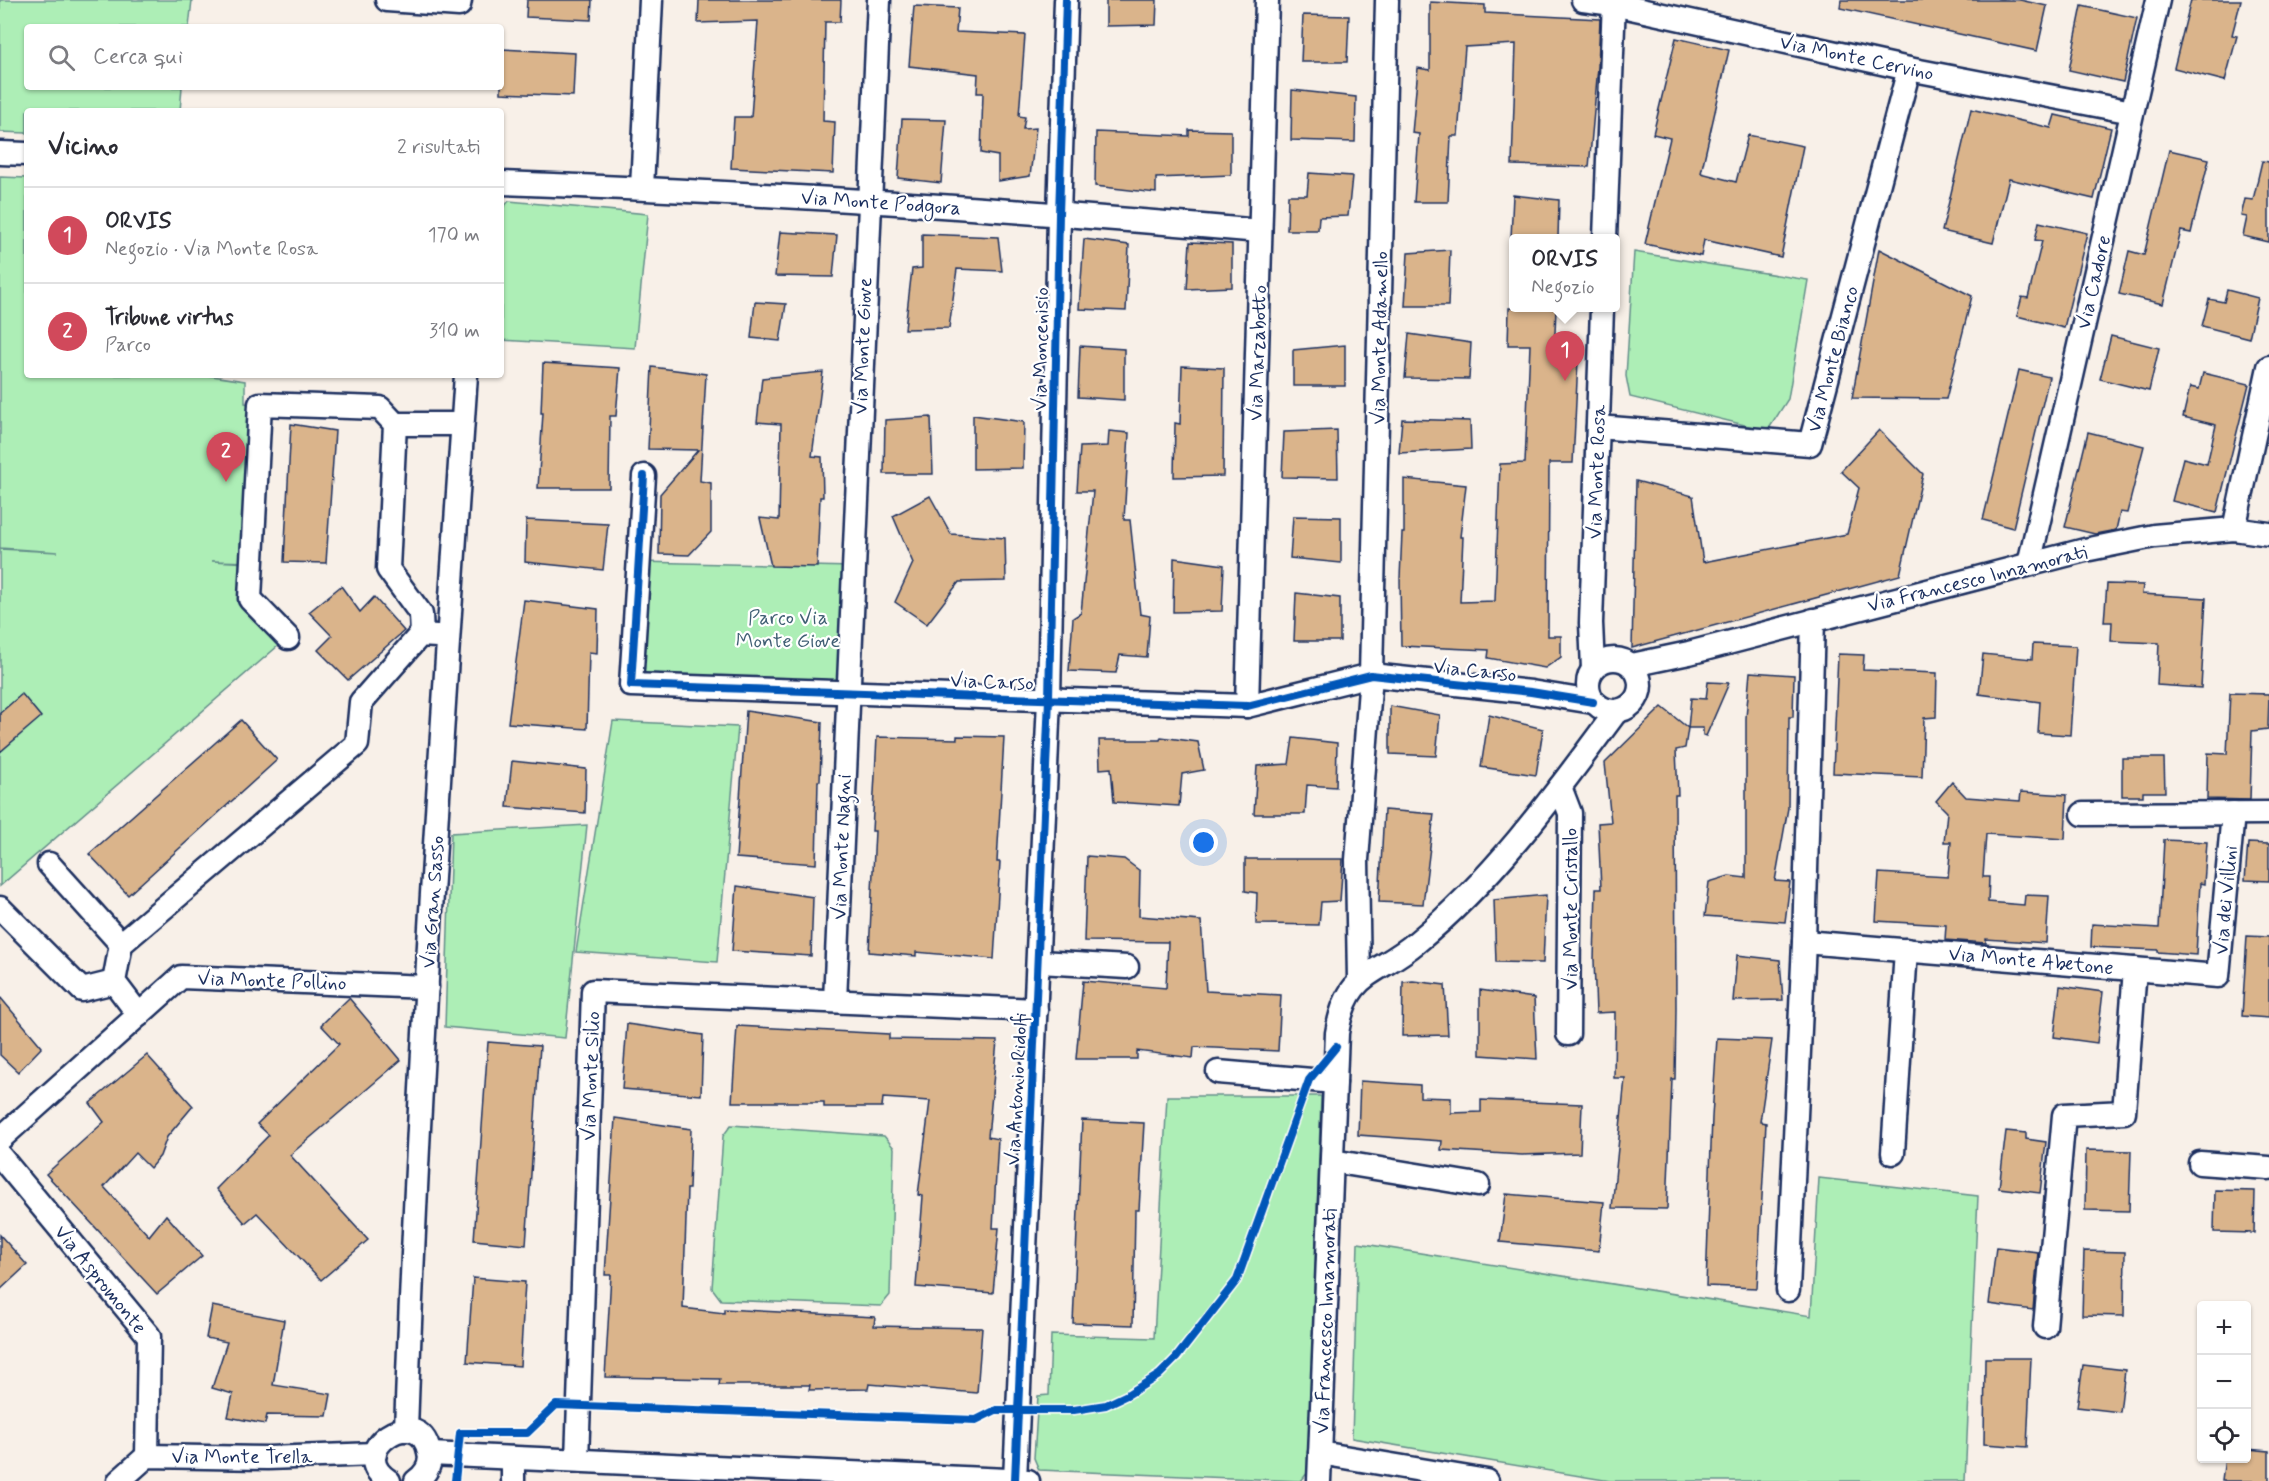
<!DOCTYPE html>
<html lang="it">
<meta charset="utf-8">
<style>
:root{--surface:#fff;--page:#f2f2f3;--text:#2b2b33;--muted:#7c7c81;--line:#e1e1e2;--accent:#d1495b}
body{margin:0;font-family:Mynerve,sans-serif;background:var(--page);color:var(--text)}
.controls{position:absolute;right:18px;bottom:18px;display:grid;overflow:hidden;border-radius:6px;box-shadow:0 2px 4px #0004}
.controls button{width:54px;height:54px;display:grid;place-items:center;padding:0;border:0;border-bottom:2px solid var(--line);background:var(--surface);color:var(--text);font:30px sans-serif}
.you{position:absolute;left:1204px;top:843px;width:21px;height:21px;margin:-15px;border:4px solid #fff;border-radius:50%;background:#1a73e8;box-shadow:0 0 0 9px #1a73e833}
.badge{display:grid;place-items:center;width:39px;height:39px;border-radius:50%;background:var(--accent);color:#fff;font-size:20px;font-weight:700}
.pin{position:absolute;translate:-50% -50px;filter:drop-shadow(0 2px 3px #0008)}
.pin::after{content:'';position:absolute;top:32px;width:21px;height:18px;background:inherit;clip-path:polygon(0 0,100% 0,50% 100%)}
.popup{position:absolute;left:1509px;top:234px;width:111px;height:78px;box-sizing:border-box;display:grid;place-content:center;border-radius:6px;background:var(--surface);filter:drop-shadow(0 2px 4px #0005);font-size:20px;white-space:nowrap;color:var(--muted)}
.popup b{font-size:22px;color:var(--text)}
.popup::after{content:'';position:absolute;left:50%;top:100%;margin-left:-12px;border:12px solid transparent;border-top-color:var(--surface)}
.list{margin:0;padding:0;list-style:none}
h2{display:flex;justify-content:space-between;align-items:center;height:78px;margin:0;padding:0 24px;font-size:26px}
h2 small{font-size:20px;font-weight:400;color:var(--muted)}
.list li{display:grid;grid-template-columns:39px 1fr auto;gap:18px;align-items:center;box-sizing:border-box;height:96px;padding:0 24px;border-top:2px solid var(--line)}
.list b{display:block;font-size:22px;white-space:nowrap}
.list p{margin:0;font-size:20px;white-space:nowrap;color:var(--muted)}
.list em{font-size:20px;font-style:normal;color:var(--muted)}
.icon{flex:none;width:33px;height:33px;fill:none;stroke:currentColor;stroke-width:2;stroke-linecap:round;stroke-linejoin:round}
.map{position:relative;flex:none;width:2269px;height:1481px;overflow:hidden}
.search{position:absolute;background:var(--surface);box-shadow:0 2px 4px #0004;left:24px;top:24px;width:480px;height:66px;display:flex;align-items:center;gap:15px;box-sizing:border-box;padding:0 21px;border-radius:6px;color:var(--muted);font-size:22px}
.panel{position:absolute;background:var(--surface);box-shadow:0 2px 4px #0004;left:24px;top:108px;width:480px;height:270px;border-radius:6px}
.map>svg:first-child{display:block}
</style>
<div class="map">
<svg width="2269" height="1481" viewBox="0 0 2269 1481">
<rect width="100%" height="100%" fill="#f8f0e8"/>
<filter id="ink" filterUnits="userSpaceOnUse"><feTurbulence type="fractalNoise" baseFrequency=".0167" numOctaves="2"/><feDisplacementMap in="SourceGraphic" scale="12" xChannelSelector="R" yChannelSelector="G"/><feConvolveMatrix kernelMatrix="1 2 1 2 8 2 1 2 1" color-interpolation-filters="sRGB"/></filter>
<g filter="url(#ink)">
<g fill="#adeeb6" stroke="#648e8a" stroke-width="1.5">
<path d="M0,0h192l-3,27h-162v60h155l-2,24h-153v22l-27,-1z"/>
<path d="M0,177l27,1v197h179l39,6v22l15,1 -8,158 -40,-1 38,2 -2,38 38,38 -286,247v-337l58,3 -58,-4z"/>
<path d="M509,201l139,13 -13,134 -134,-8v-130z"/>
<path d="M1634,252l174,28 -20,119 -18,28 -9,2 -131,-32 -4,-21z"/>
<path d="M639,562l214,5 -6,126 -216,-8z"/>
<path d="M613,721l125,6 -21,235 -141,-10z"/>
<path d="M587,825l-22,213 -120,-11 6,-194z"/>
<path d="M1167,1096h154l-13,376 -7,9 -262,-11 -5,-12 4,-62 11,-1 2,-60 103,3z"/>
<path d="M731,1125l153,11 10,12 -4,147 -9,11 -160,-6 -9,-12 11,-152z"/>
<path d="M1819,1178l159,18 -13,285h-355l-258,-43 6,-195 453,73z"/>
</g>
<g fill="#dab48b" stroke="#1b2f5e" stroke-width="1.5">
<path d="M527,0h65l-1,20 -65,-3z"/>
<path d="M699,0h142l-1,22h-15l-2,99 12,1 -2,51 -102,-5 3,-51h17l7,-96 -60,2z"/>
<path d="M1106,0h51l-1,25 -50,1z"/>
<path d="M1841,0h179l27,6 -10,45 -197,-43z"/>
<path d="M2191,0h50l-9,35 5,1 -12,45 -51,-13z"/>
<path d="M1430,2l55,3v8l115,6 -2,48 -9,100 -77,-2 4,-121 -51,3 -7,89h-7l-3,66h-34l5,-68 -7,-1 6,-65 12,2z"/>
<path d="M914,6l44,2 -2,24 69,3 -6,81 6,1 -2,12 13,-1 -6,48 -32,5v-25l-17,-3 2,-60h-6l1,-19 -69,-8z"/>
<path d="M2082,6l55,12 -14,64 -54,-12z"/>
<path d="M1303,15l46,1 -2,46h-46z"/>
<path d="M1676,38l53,12 -28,123 35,9 12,-47 55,11 -22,111 -77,-17 -3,16 -56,-12 25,-106 -17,-4z"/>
<path d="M501,49l74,4 -2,43 -72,-3z"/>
<path d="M1292,90l64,7 -1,45 -64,-2z"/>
<path d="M1971,109l80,19 4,-13 56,13 -17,71 -85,-20 -16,64 -51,-12z"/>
<path d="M902,119l44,1 -5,63 -43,-5z"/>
<path d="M1189,130l42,1v44l-75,3v15l-61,-7 1,-54 93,4z"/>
<path d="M2169,150l40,9 -18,74 -10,-2 -18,73 -44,-10 10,-43 15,4z"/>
<path d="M2262,161l7,1v80l-26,-6 4,-19 -6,-1 4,-17 8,1z"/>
<path d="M1309,173l43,3 -4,40 -29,1 -1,13h-31l1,-35h19z"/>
<path d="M1513,195l46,5 -1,38h-47z"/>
<path d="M2039,222l48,11 -23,95 -47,-12 5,-19 6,1 14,-57 -7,-1z"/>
<path d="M780,232l57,3 -4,42 -58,-1z"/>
<path d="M922,234l76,3 4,34 -45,-2 -8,59 -44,1 7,-60 10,-1z"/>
<path d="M1084,239l45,6 -3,66 -47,-2z"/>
<path d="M1190,242l42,2v43l-45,2z"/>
<path d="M1879,249l93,47 -26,103 -94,-1z"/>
<path d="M1450,250l-2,56h-43l3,-53z"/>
<path d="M2227,290l31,8 -9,40 -47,-12 7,-27 15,3z"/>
<path d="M755,302l31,2 -6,37 -29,-3z"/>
<path d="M1509,308h47l-2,51 24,1 -5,103h-24l-1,173h13v21l-16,11 -57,-10 1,-8 -88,-4 -1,-68 2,-45h2v-54l62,6 -6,52h3l-3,65 35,-1 5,-137 25,-1 5,-118h-22z"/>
<path d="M1409,334l62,9 -2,36 -64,-1z"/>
<path d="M2111,336l48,12 -10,43 -49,-12z"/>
<path d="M1345,345v41h-52v-36z"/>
<path d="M1080,346l44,3v51l-46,-3z"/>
<path d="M543,363l77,5 -4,48h-6l-1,72h-71l5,-75h-2z"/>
<path d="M1182,366l42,2 -1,108 -49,1 1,-54 5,1z"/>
<path d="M652,367l54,7 -6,107 11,2v49l-22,23 -30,-1 1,-60 38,-44 -50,-1z"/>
<path d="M2019,370l30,7 -36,151 -30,-8z"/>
<path d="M823,372l-11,84 10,1 1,40h-3l-3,70 -46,-1 -11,-48 19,2 2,-96 -24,-2 5,-44z"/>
<path d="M2203,373l46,11 -32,128 -45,-11 11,-43 24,6 9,-39 -33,-8 7,-30 9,2z"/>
<path d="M973,415l51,7 -1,46 -50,1z"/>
<path d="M931,417l2,57h-49l1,-54z"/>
<path d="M1402,419l68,2 1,28 -72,4z"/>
<path d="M291,424l44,7 -9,132 -42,-1z"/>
<path d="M1337,430l1,48 -56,-1 2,-45z"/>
<path d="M1879,430l44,44 -23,101 -268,73 4,-167 57,15 10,66 144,-28 12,-46 -18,-17z"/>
<path d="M1109,431l20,2 -5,87h6l10,94 10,2 -3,41 -27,-2 -4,18 -47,-2 4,-53 8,-5 12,-122h-16l3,-44 28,-1z"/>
<path d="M2088,432l56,14 -17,67 -7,-1 -4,18 -21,4 -30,-7z"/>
<path d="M930,496l21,38 54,4 1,43 -47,1 -32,42 -32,-22 18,-39 -20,-47z"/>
<path d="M1293,516l48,1v46l-51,-5z"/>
<path d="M526,520l82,4 -5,46 -78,-8z"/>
<path d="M1174,558l50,7 -2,46 -49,1z"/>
<path d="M2107,584l36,1 -1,9 64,4 -5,90 -44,-3 2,-42 -48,-2 1,-19h-8z"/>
<path d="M341,586l19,26 14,-15 30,34 -56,49 -30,-30 14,-14 -23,-24z"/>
<path d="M1296,593l44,5v43h-46z"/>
<path d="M524,600l74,9 -1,44 -8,-1 -2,77 -79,-6z"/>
<path d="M2033,644l43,2 -6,89 -32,-2 2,-31 -61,-8 4,-40 49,5z"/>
<path d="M1838,654l26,1 -1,15 74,3 -1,44 -12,1 -2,59 -89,-4z"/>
<path d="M1750,672l44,3 -1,42h-4l-1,91 -13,73 15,1 -5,40 -80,-6 4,-34 20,-6 17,2v-160z"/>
<path d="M1708,682l21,1 -23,53 -3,-1v-7h-15l3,-30 15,1z"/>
<path d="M2230,693l39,1 -1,35 -16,2 -2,69 -43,-1 1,-46 19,1z"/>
<path d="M22,694l19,23 -41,35v-39z"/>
<path d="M1390,706l50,9 -4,41 -46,-2z"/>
<path d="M1662,707l26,21 -3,20 -9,2 2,45h-3l1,214 -1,70h-3l-5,130 -55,-1 13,-130h-11l1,-66 -19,1 -2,-53 2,-71h5l-3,-66 13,-1 -6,-59z"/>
<path d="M746,711l76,11 -2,59h-2l-2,83 -80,-6z"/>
<path d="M1489,715l54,14 -7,46 -55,-8z"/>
<path d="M241,720l36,40 -149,135 -39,-41z"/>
<path d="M957,736l47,1 -7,125h3l-6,97 -78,-7v4l-47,-4 6,-121h-3l5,-94 80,2z"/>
<path d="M1161,737l37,5 6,28 -22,4 -3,32 -65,-4 -3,-34 -11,1 -1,-29h61z"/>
<path d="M1293,738l44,5 -1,44 -29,-2 -2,29h-51l3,-48 32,-2z"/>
<path d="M2122,758h42l1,34h-22v4h-21z"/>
<path d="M512,761l74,8 -1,44 -78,-6z"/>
<path d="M1952,782l14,15 54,4 1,-9 46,3 -2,44 -79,-5 -3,43h6l-1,25 36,3 1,-10 24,1 -3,47 -60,-4v4l-41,-3 1,-15 -70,-4 3,-48 69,4 3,-35h-7l3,-30 -11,-11z"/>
<path d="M1384,810l50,4 -11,90 -44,-2z"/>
<path d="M2164,840l43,2 -3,42 -4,-1 -4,72 -38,-3v-2l-67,-3 1,-23 67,4z"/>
<path d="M2248,843l21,1v37l-24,-1z"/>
<path d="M1087,856l37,3 16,12 -1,45 62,5 5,70 75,4 -3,56 -84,-4 -1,11 -56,-7v8h-61l7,-78 83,7 2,-46 -84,-1z"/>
<path d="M1245,859h98l-3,42 -19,1 -2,23 -63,-1 1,-31 -12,-2z"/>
<path d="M737,886l76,11 -2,59 -79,-5z"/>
<path d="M1546,895l-3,68 -47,-1 -2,-62z"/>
<path d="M2247,936l22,1v81l-27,-2z"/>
<path d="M1737,955l43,5 3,40 -50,1z"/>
<path d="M1413,981l32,4 3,50 -46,1 1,-54z"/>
<path d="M2060,986l43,6 -6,51 -43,-6z"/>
<path d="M1480,990l54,8 3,61 -57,-4z"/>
<path d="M0,997l42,50 -24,25 -18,-17z"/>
<path d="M349,998l52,62 -111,95 78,85 -47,40 -64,-67 -12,10 -29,-34 53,-54 -12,-11 82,-80 -18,-19z"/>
<path d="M627,1024l76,11 -2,60 -79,-6z"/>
<path d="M737,1026l152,8v5l108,2 -9,96 10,2 -5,89h6l-6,65 -77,-6 7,-91 -5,-1 12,-94 -47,-3 -1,9h-58v-5h-92z"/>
<path d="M1717,1038l55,2 -12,82 6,1 -9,165 -51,-2 6,-169z"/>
<path d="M488,1042l52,4 -14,199 -52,-5z"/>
<path d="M147,1055l46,51 -26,31 -7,19 -10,12 -15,-15 -31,34 45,49 17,-21 36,41 -45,38 -111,-120 58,-52 -14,-19z"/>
<path d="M1360,1081l60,4v12l31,1v15l30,-1v-12l101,4 -2,49 -58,2 -81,-5 1,-9 -84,-6z"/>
<path d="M615,1118l76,11 -2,60h-2l-4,119 41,5v-4l151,8 -1,9 108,2 -5,65 -108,-9 -1,5 -59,1 1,-5h-91l1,-6 -115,-2 6,-102h-6z"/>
<path d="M1082,1120l62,3 -5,87h-4l-2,115 -60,-2z"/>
<path d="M2006,1131l20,2v6l20,3 -6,51 -41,-5z"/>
<path d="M2086,1150l45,1 -2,60 -44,-1z"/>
<path d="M2215,1190l40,1 -1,42 -40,-1z"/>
<path d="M1506,1194l98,8 -5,49 -99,-9z"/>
<path d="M0,1235l27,30 -27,25z"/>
<path d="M1996,1247l42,5 -5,58 -44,-6z"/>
<path d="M2084,1251l41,1 -1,64 -42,-1z"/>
<path d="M473,1278l52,4 -5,84 -53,-4z"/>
<path d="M212,1306l72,14 -11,65 58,9 -4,22 -60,-1 -2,9 -37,-7 5,-23 -21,-6 15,-46 -21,-4z"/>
<path d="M1985,1358h46l-4,89 -43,-3z"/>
<path d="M2083,1365l42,5 -5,42 -43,-5z"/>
<path d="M2247,1449l22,2v30h-47l3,-23h22z"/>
</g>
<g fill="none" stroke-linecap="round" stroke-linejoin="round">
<g stroke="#1b2f5e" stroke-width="27">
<g id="minor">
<path d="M387,0l72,5 1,-5"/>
<path d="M1583,0l30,4 296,65 223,43"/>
<path d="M0,153l27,1"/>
<path d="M501,183c254,9 507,26 759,48"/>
<path d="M642,188l9,-188"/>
<path d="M1605,238l9,-238"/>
<path d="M395,424h67"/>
<path d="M1598,427l212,17 99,-375"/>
<path d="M644,476l-13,209 616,21 124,-31 160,17 62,10"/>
<path d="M2234,529l35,-162"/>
<path d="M2029,564l129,-564"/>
<path d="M288,638l-38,-39 10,-195 120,4 15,16 -7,145 33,45 1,21"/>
<circle cx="1614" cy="685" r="26"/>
<path d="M1632,665l57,-12 396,-103 69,-14 80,-7 35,5"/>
<path d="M1593,669l-2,-46 11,-315"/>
<path d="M1247,706l20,-706"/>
<path d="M1560,787l10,26 -2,221"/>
<path d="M2083,814l186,-1"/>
<path d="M49,864l72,80"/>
<path d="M0,908l82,82 32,-8"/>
<path d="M1804,942l414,34 15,-163"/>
<path d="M1039,962l88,5"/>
<path d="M1359,980l-2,-120 14,-185 16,-675"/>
<path d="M835,1001l44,-1001"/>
<path d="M139,1015l-25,-33 7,-38 236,-200 4,-42 59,-67 17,1"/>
<path d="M1218,1072l117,10"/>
<path d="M0,1139l181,-162 246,10"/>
<path d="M1893,1153l13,-203"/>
<path d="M0,1156l149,180 -2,120"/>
<path d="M1332,1161l146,24"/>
<path d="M2200,1163l69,5"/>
<path d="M1788,1290l16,-348 9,-322"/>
<path d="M2045,1327l19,-212 60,-3 11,-143"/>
<path d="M406,1430c12,-352 36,-704 60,-1055"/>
<path d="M1320,1453l167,28"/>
<path d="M430,1454l598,27"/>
<path d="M577,1460l16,-469 443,19"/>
<path d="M1015,1480l34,-781 10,-485 7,-214"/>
<path d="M119,1481l28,-25 121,2 107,-4"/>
<path d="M389,1481c-47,-29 30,-81 40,-29 3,12 -3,22 -13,29"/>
<path d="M513,1481v-23"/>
<path d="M1319,1481l18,-448c10,-63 38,-56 80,-91 78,-64 139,-149 199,-230"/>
</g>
</g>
<use href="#minor" stroke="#fff" stroke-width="22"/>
<g stroke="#fff" stroke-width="11">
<g id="cycleway">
<path d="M644,476l-13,209 616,21 124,-31 160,17 62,10"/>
<path d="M1015,1480l34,-781 10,-485 7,-214"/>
<path d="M455,1481l5,-48h67l29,-28 420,15 20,-10h78l32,-5 21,-10 32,-20 17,-17 61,-78 72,-200 27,-33"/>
</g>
</g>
<use href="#cycleway" stroke="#0057b8" stroke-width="8"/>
</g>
</g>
<g text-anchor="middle" stroke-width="4.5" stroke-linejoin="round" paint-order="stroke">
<g font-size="20" fill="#1b2f5e" stroke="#fff">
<text transform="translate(1857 57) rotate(12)" y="7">Via Monte Cervino</text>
<text transform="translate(881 202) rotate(4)" y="7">Via Monte Podgora</text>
<text transform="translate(2093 282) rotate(-77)" y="7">Via Cadore</text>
<text transform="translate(1379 338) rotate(-89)" y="7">Via Monte Adamello</text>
<text transform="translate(862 346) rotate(-88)" y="7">Via Monte Giove</text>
<text transform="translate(1040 349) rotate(-89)" y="7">Via Moncenisio</text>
<text transform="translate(1257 353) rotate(-88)" y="7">Via Marzabotto</text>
<text transform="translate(1832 359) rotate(-75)" y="7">Via Monte Bianco</text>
<text transform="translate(1596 472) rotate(-88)" y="7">Via Monte Rosa</text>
<text transform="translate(1977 578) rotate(-14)" y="7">Via Francesco Innamorati</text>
<text transform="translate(1475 670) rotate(6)" y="7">Via Carso</text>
<text transform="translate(992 681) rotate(2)" y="7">Via Carso</text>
<text transform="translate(841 847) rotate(-88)" y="7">Via Monte Nagni</text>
<text transform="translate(2225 900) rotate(-85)" y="7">Via dei Villini</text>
<text transform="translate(432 902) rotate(-86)" y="7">Via Gran Sasso</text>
<text transform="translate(1570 909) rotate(-90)" y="7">Via Monte Cristallo</text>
<text transform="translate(2031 960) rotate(5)" y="7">Via Monte Abetone</text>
<text transform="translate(272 980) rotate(2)" y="7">Via Monte Pollino</text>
<text transform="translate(590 1076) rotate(-88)" y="7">Via Monte Silio</text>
<text transform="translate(1016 1089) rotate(-87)" y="7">Via Antonio Ridolfi</text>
<text transform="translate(101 1279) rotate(51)" y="7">Via Aspromonte</text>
<text transform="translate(1325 1321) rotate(-88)" y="7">Via Francesco Innamorati</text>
<text x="242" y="1463">Via Monte Trella</text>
</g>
<g font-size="20" fill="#405f74" stroke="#fff">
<text x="788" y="624">Parco Via<tspan x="788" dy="23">Monte Giove</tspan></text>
</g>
</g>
</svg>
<div class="controls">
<button>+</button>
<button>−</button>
<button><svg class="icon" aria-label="locate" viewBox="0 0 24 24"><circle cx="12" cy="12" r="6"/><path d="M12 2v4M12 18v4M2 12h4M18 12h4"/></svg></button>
</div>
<div class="you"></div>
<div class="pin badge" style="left:1565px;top:381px">1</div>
<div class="popup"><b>ORVIS</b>Negozio</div>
<div class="pin badge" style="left:226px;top:482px">2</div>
<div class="search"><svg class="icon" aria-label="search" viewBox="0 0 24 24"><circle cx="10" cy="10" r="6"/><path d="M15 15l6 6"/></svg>Cerca qui</div>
<section class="panel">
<h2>Vicino<small>2 risultati</small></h2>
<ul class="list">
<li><span class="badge">1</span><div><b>ORVIS</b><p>Negozio · Via Monte Rosa</p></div><em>170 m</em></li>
<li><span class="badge">2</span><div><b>Tribune virtus</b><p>Parco</p></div><em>310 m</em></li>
</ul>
</section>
</div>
